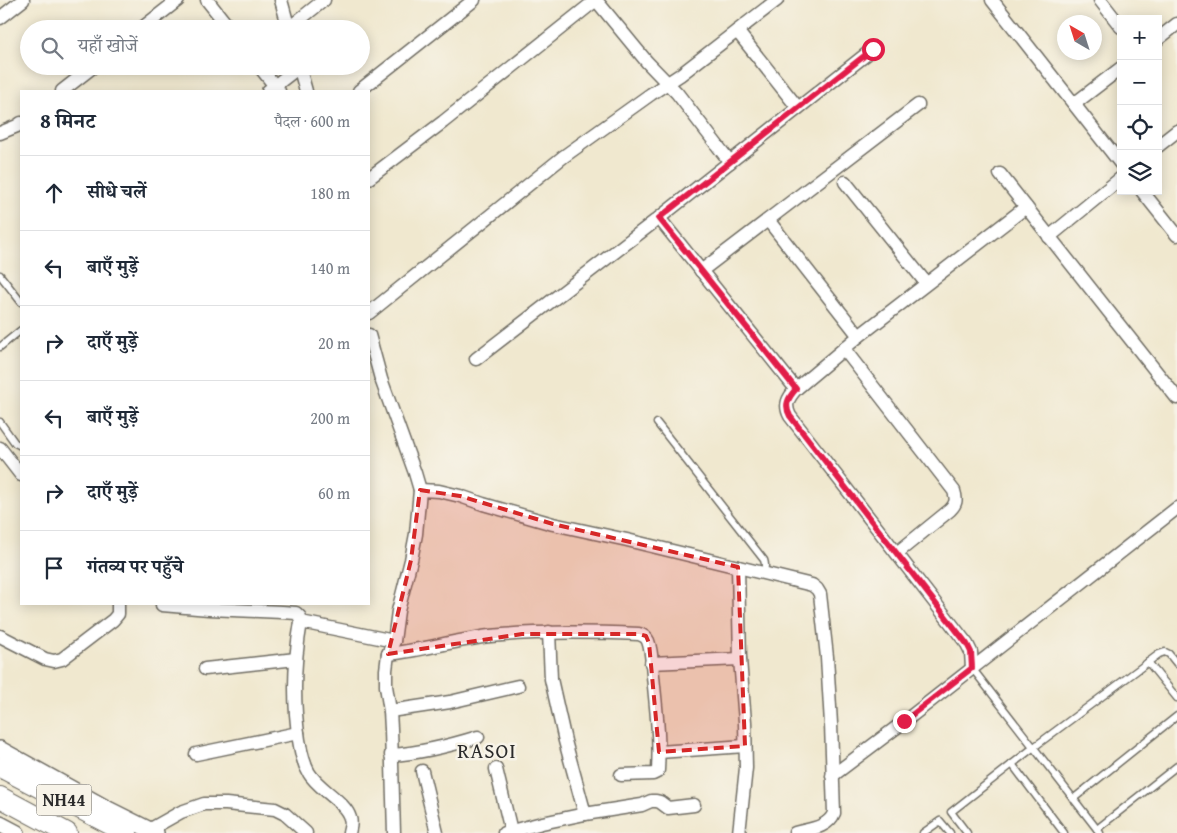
<!DOCTYPE html>
<html lang="hi">
<meta charset="utf-8">
<style>
:root{--surface:#fff;--page:#f6f6f7;--text:#1f2937;--muted:#747a83;--line:#e0e1e3}
body{margin:0;font-family:"Gentium Book Plus","Noto Serif Devanagari",serif;background:var(--page);color:var(--text)}
.controls{position:absolute;right:15px;top:15px;display:grid;overflow:hidden;border-radius:0px;box-shadow:0 2px 12px #0003}
.controls button{width:45px;height:45px;display:grid;place-items:center;padding:0;border:0;border-bottom:1px solid var(--line);background:var(--surface);color:var(--text);font:25px sans-serif}
.compass{position:absolute;left:1057px;top:15px;width:45px;height:45px;border-radius:50%;background:var(--surface);box-shadow:0 2px 12px #0003;rotate:321deg}
.stop{position:absolute;width:15px;height:15px;margin:-11px;border:4px solid #e11d48;border-radius:50%;background:#fff}
.stop.end{background:#e11d48;border-color:#fff;box-shadow:0 1px 5px #0008}
.list{margin:0;padding:0;list-style:none}
h2{display:flex;justify-content:space-between;align-items:center;height:65px;margin:0;padding:0 20px;font-size:21px}
h2 small{font-size:16px;font-weight:400;color:var(--muted)}
.list li{display:grid;grid-template-columns:32px 1fr auto;gap:15px;align-items:center;box-sizing:border-box;height:75px;padding:0 20px;border-top:1px solid var(--line)}
.list b{display:block;font-size:19px;white-space:nowrap}
.list em{font-size:16px;font-style:normal;color:var(--muted)}
.icon{flex:none;width:28px;height:28px;fill:none;stroke:currentColor;stroke-width:2;stroke-linecap:round;stroke-linejoin:round}
.map{position:relative;flex:none;width:1177px;height:833px;overflow:hidden}
.search{position:absolute;background:var(--surface);box-shadow:0 2px 12px #0003;left:20px;top:20px;width:350px;height:55px;display:flex;align-items:center;gap:12px;box-sizing:border-box;padding:0 18px;border-radius:28px;color:var(--muted);font-size:19px}
.panel{position:absolute;background:var(--surface);box-shadow:0 2px 12px #0003;left:20px;top:90px;width:350px;height:515px;border-radius:0px}
.map>svg:first-child{display:block}
</style>
<div class="map">
<svg width="1177" height="833" viewBox="0 0 1177 833">
<rect width="100%" height="100%" fill="#f7f3e8"/>
<filter id="ink" filterUnits="userSpaceOnUse"><feTurbulence type="fractalNoise" baseFrequency=".02" numOctaves="2"/><feDisplacementMap in="SourceGraphic" scale="10" xChannelSelector="R" yChannelSelector="G"/><feConvolveMatrix kernelMatrix="1 2 1 2 8 2 1 2 1" color-interpolation-filters="sRGB"/></filter>
<filter id="wash" filterUnits="userSpaceOnUse"><feTurbulence type="fractalNoise" baseFrequency=".0096" numOctaves="4" result="noise"/><feDisplacementMap in="SourceGraphic" scale="20" xChannelSelector="R" yChannelSelector="G"/><feGaussianBlur stdDeviation="1.12" result="paint"/><feColorMatrix in="noise" values="0 0 0 0 0 0 0 0 0 0 0 0 0 0 0 0 0 1.4 0 .05"/><feComposite in="paint" operator="in"/></filter>
<g filter="url(#wash)">
<rect width="100%" height="100%" fill="#f0e8cf"/>
</g>
<g filter="url(#ink)">
<g fill="none" stroke-linecap="round" stroke-linejoin="round">
<g stroke="#706d64" stroke-width="9">
<g id="service">
<path d="M0,275l21,27"/>
<path d="M0,347l21,-17"/>
<path d="M0,422l15,21 6,3"/>
<path d="M657,423l107,137c2,6 1,8 -2,13"/>
<path d="M1148,662l29,36"/>
<path d="M972,668l128,165"/>
<path d="M1012,764l52,69"/>
<path d="M1073,799l104,-83"/>
<path d="M1097,829l80,-63"/>
<path d="M923,833l17,-12 10,12"/>
<path d="M967,833l-16,-21 83,-65 125,-93 6,-2 4,2 8,10"/>
</g>
</g>
<g stroke="#706d64" stroke-width="15">
<g id="minor">
<path d="M207,0l23,29"/>
<path d="M281,0l8,29"/>
<path d="M596,0l51,62 30,31 53,69"/>
<path d="M992,0l129,164"/>
<path d="M1100,0l21,27"/>
<path d="M0,18l23,-18"/>
<path d="M289,28l35,-28"/>
<path d="M141,29l37,-29"/>
<path d="M737,31l61,77"/>
<path d="M1158,39l19,-15"/>
<path d="M259,66l20,25"/>
<path d="M299,66l7,25"/>
<path d="M62,91l32,-25"/>
<path d="M268,91l31,-24"/>
<path d="M359,91l115,-91"/>
<path d="M1074,104l47,-36"/>
<path d="M0,133l17,-7 4,-3"/>
<path d="M1158,146l19,-15"/>
<path d="M1000,174l177,224"/>
<path d="M369,178l74,-56 153,-122"/>
<path d="M845,182l81,101"/>
<path d="M1142,191l35,44"/>
<path d="M659,218l137,171"/>
<path d="M768,220l91,116 167,-129"/>
<path d="M1049,237l72,-59"/>
<path d="M701,271l217,-166"/>
<path d="M369,313l194,-156 88,-63 29,-19 97,-75"/>
<path d="M369,335l12,44 34,94 5,17 -4,44 -5,26 -13,51 -4,30 -6,13 -2,16v16l4,25 1,18 3,104"/>
<path d="M859,336l-63,53c-8,9 -12,16 -6,27l177,228 4,8 1,16"/>
<path d="M844,349l110,142c3,9 2,13 -4,19l-53,43"/>
<path d="M476,359l183,-141 214,-169"/>
<path d="M0,448l21,27"/>
<path d="M420,490l19,1 21,5 23,8 70,20 74,16 185,45 5,4 3,5 7,63 4,67 3,89c-6,15 -25,16 -39,20"/>
<path d="M738,567l2,92 5,63 1,46 -7,65"/>
<path d="M162,605l47,4 73,3 14,1 4,4 1,5c-7,39 -8,79 -2,118 2,12 4,23 10,33 9,16 36,28 41,45 2,5 0,10 -1,15"/>
<path d="M301,622l93,19"/>
<path d="M549,632l2,47 14,62 20,73"/>
<path d="M0,636l45,23 9,2 8,-2 51,-39 5,-6v-10"/>
<path d="M388,654c35,-4 68,-14 102,-18 50,-5 100,-4 149,-2 5,2 7,3 9,7 4,10 4,24 5,35 3,31 7,63 5,94l-1,2 -4,2 -32,1"/>
<path d="M651,663l89,-4"/>
<path d="M205,669l91,-10"/>
<path d="M390,711l60,-9 68,-16"/>
<path d="M659,752l86,-6"/>
<path d="M196,754l102,-21"/>
<path d="M391,755c30,-2 58,-9 87,-18"/>
<path d="M496,769l15,62"/>
<path d="M422,771l15,62"/>
<path d="M832,776l73,-55 272,-213"/>
<path d="M149,830l32,-18 23,-8h22l49,5 10,5 21,19"/>
<path d="M504,833l38,-10 43,-9 57,-9 9,-4h5l4,1 8,6 26,-3"/>
</g>
</g>
<g stroke="#706d64" stroke-width="18">
<g id="tertiary">
<path d="M0,749l110,61 46,23"/>
<path d="M0,824l17,9"/>
</g>
</g>
<g stroke="#706d64" stroke-width="22">
<g id="trunk">
<path d="M0,767l127,66"/>
<path d="M0,797l67,36"/>
</g>
</g>
<use href="#service" stroke="#fff" stroke-width="6"/>
<use href="#minor" stroke="#fff" stroke-width="12"/>
<use href="#tertiary" stroke="#fff" stroke-width="15"/>
<use href="#trunk" stroke="#fff" stroke-width="20"/>
</g>
</g>
<g fill="none" stroke-linecap="round" stroke-linejoin="round" filter="url(#ink)">
<path stroke="#e11d48" stroke-width="6" d="M873,49l-214,169 137,171c-8,9 -12,16 -6,27l177,228 4,8 1,16 -68,53"/>
</g>
<path fill="#d62828" fill-opacity="0.2" stroke="#d62828" stroke-width="4" stroke-dasharray="10 6" stroke-linejoin="round" d="M420,490l40,6 93,28 185,43 7,179 -86,6 -10,-109 -3,-7 -7,-2h-117l-134,20 23,-94z"/>
<g text-anchor="middle" stroke-width="5" stroke-linejoin="round" paint-order="stroke">
<rect fill="#f7f3e8" stroke="#686764" stroke-width="1" x="36.5" y="784.5" width="55" height="31" rx="4"/>
<g font-size="18" font-weight="bold" fill="#2b2b2b">
<text x="64" y="806">NH44</text>
</g>
<g font-size="21" letter-spacing="1" fill="#2b2b2b" stroke="#f7f3e8">
<text x="487" y="758">RASOI</text>
</g>
</g>
</svg>
<div class="controls">
<button>+</button>
<button>−</button>
<button><svg class="icon" aria-label="locate" viewBox="0 0 24 24"><circle cx="12" cy="12" r="6"/><path d="M12 2v4M12 18v4M2 12h4M18 12h4"/></svg></button>
<button><svg class="icon" aria-label="layers" viewBox="0 0 24 24"><path d="M12 4l9 5-9 5-9-5zM3 14l9 5 9-5"/></svg></button>
</div>
<svg class="compass" viewBox="-18 -18 36 36"><path d="M0-13l5 13h-10z" fill="#e53935"/><path d="M0 13l5-13h-10z" fill="#747a83"/></svg>
<div class="stop" style="left:873px;top:49px"></div>
<div class="stop end" style="left:904px;top:721px"></div>
<div class="search"><svg class="icon" aria-label="search" viewBox="0 0 24 24"><circle cx="10" cy="10" r="6"/><path d="M15 15l6 6"/></svg>यहाँ खोजें</div>
<section class="panel">
<h2>8 मिनट<small>पैदल · 600 m</small></h2>
<ul class="list">
<li><svg class="icon" aria-label="ahead" viewBox="0 0 24 24"><path d="M12 20V5M6 11l6-6 6 6"/></svg><div><b>सीधे चलें</b></div><em>180 m</em></li>
<li><svg class="icon" aria-label="left" viewBox="0 0 24 24"><path d="M17 20v-9H6M10 6l-5 5 5 5"/></svg><div><b>बाएँ मुड़ें</b></div><em>140 m</em></li>
<li><svg class="icon" aria-label="right" viewBox="0 0 24 24"><path d="M7 20v-9h11M14 6l5 5-5 5"/></svg><div><b>दाएँ मुड़ें</b></div><em>20 m</em></li>
<li><svg class="icon" aria-label="left" viewBox="0 0 24 24"><path d="M17 20v-9H6M10 6l-5 5 5 5"/></svg><div><b>बाएँ मुड़ें</b></div><em>200 m</em></li>
<li><svg class="icon" aria-label="right" viewBox="0 0 24 24"><path d="M7 20v-9h11M14 6l5 5-5 5"/></svg><div><b>दाएँ मुड़ें</b></div><em>60 m</em></li>
<li><svg class="icon" aria-label="arrive" viewBox="0 0 24 24"><path d="M6 21V4h12l-3 4 3 4H6"/></svg><div><b>गंतव्य पर पहुँचे</b></div></li>
</ul>
</section>
</div>
